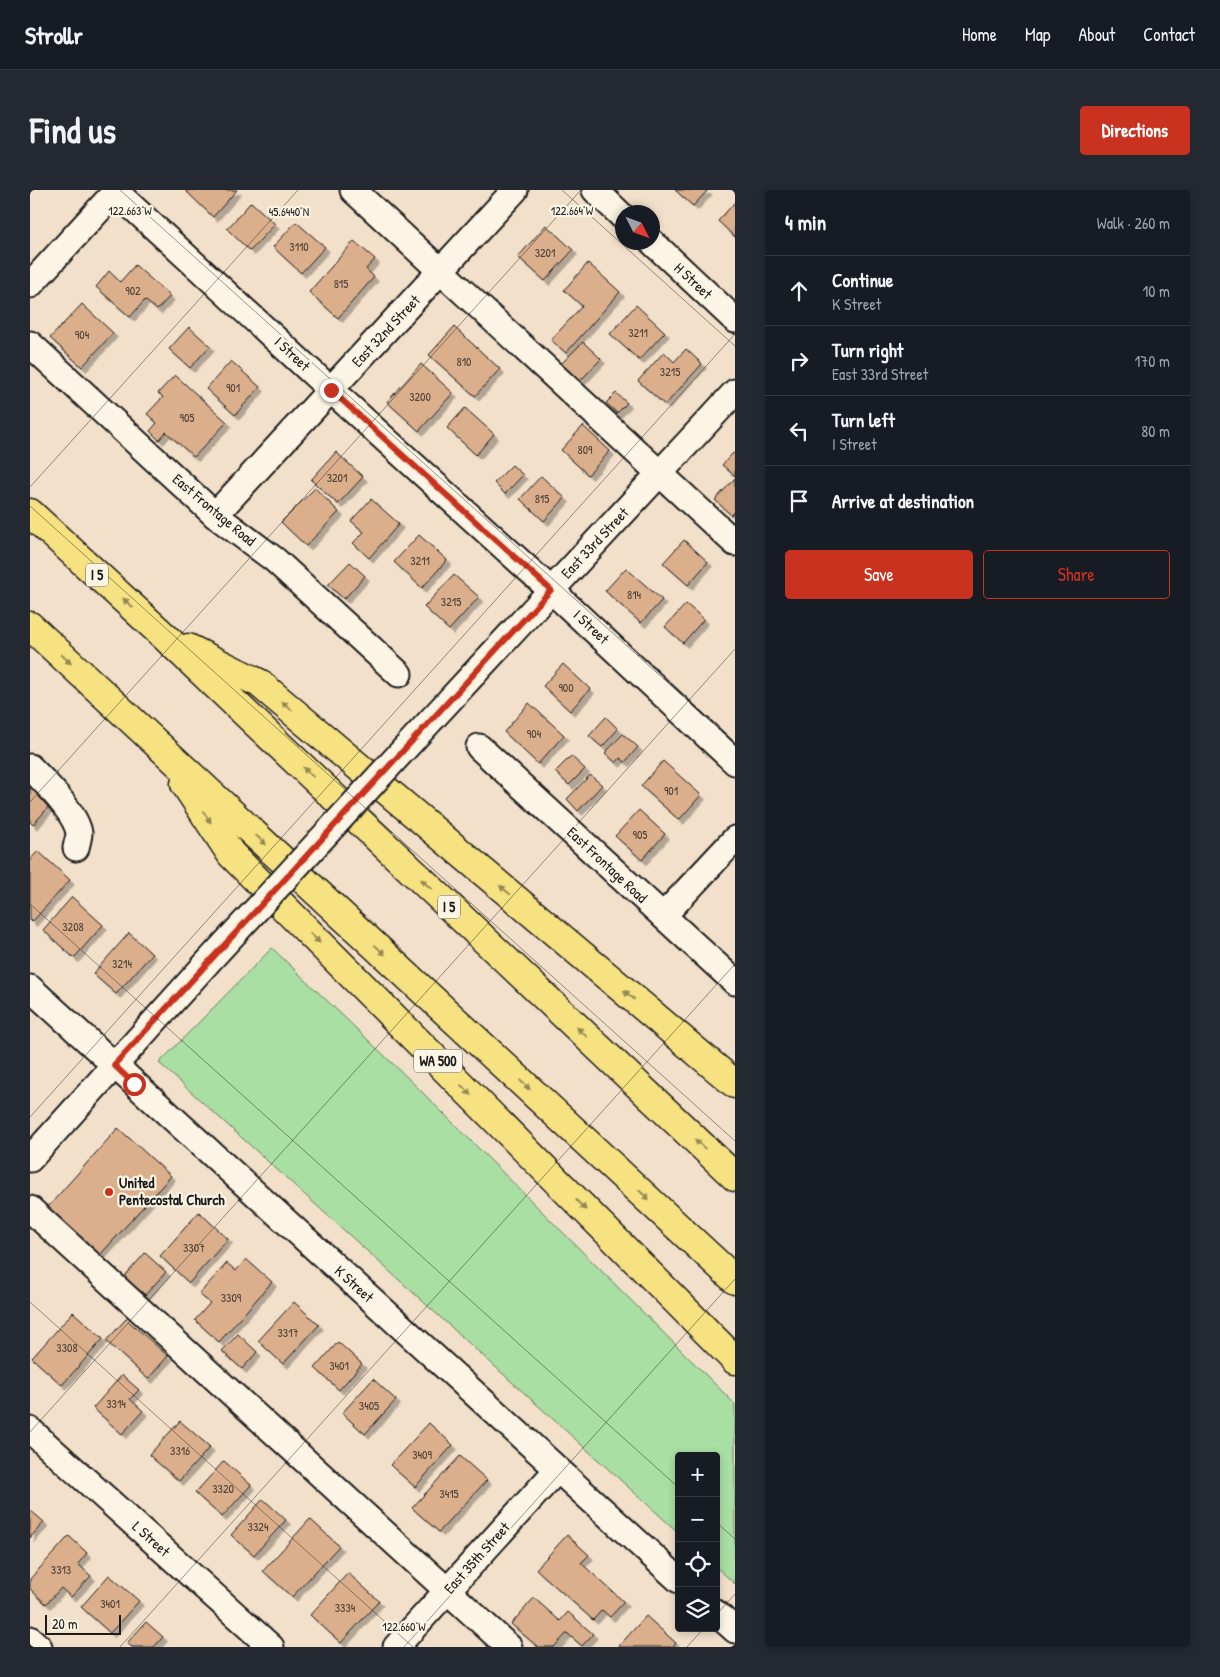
<!DOCTYPE html>
<meta charset="utf-8">
<style>
:root{--surface:#171b24;--page:#242831;--text:#f1f3f6;--muted:#9ea1a6;--line:#363941;--accent:#c8321e}
body{margin:0;font-family:"Patrick Hand",sans-serif;background:var(--page);color:var(--text)}
.controls{position:absolute;right:15px;bottom:15px;display:grid;overflow:hidden;border-radius:5px;box-shadow:0 2px 8px #0003}
.controls button{width:45px;height:45px;display:grid;place-items:center;padding:0;border:0;border-bottom:1px solid var(--line);background:var(--surface);color:var(--text);font:25px sans-serif}
.compass{position:absolute;left:585px;top:15px;width:45px;height:45px;border-radius:50%;background:var(--surface);box-shadow:0 2px 8px #0003;rotate:132deg}
.scale{position:absolute;left:15px;bottom:12px;width:76px;box-sizing:border-box;padding-left:5px;border:2px solid #1c1c1c;border-top:0;font-size:14px;line-height:18px;white-space:nowrap;color:#1c1c1c;-webkit-text-stroke:4px #fcf5e5;paint-order:stroke}
.stop{position:absolute;width:15px;height:15px;margin:-11px;border:4px solid #c8321e;border-radius:50%;background:#fff}
.stop.end{background:#c8321e;border-color:#fff;box-shadow:0 1px 5px #0008}
.list{margin:0;padding:0;list-style:none}
h2{display:flex;justify-content:space-between;align-items:center;height:65px;margin:0;padding:0 20px;font-size:21px}
h2 small{font-size:16px;font-weight:400;color:var(--muted)}
.list li{display:grid;grid-template-columns:32px 1fr auto;gap:15px;align-items:center;box-sizing:border-box;height:70px;padding:0 20px;border-top:1px solid var(--line)}
.list b{display:block;font-size:19px;white-space:nowrap}
.list p{margin:0;font-size:16px;white-space:nowrap;color:var(--muted)}
.list em{font-size:16px;font-style:normal;color:var(--muted)}
.actions{display:flex;gap:10px;padding:15px 20px}
.actions a{flex:1;padding:11px 0;border:1px solid var(--accent);border-radius:5px;text-align:center;font-size:18px;color:var(--accent)}
.actions .main{background:var(--accent);color:#fff}
.icon{flex:none;width:28px;height:28px;fill:none;stroke:currentColor;stroke-width:2;stroke-linecap:round;stroke-linejoin:round}
.map{position:relative;flex:none;width:705px;height:1457px;overflow:hidden;border-radius:5px}
header{display:flex;align-items:center;gap:30px;box-sizing:border-box;height:70px;padding:0 25px;background:var(--surface);border-bottom:1px solid var(--line)}
header strong{font-size:24px}
nav{display:flex;gap:28px;margin-inline-start:auto;font-size:18px}
.intro{display:flex;align-items:center;justify-content:space-between;box-sizing:border-box;height:120px;padding:0 30px}
h1{margin:0;font-size:35px}
.button{padding:12px 22px;border-radius:5px;background:var(--accent);color:#fff;font-size:18px;font-weight:700}
main{display:flex;gap:30px;padding:0 30px}
aside{flex:1;background:var(--surface);border-radius:5px;box-shadow:0 2px 8px #0003}
.map>svg:first-child{display:block}
</style>
<header>
<strong>Strollr</strong>
<nav><a>Home</a><a>Map</a><a>About</a><a>Contact</a></nav>
</header>
<div class="intro"><h1>Find us</h1><a class="button">Directions</a></div>
<main>
<div class="map">
<svg width="705" height="1457" viewBox="0 0 705 1457">
<defs>
<filter id="shadow"><feDropShadow dx="4.5" dy="4.5" stdDeviation="0" flood-color="#0004"/></filter>
</defs>
<rect width="100%" height="100%" fill="#f2e0ca"/>
<filter id="ink" filterUnits="userSpaceOnUse"><feTurbulence type="fractalNoise" baseFrequency=".02" numOctaves="2"/><feDisplacementMap in="SourceGraphic" scale="10" xChannelSelector="R" yChannelSelector="G"/><feConvolveMatrix kernelMatrix="1 2 1 2 8 2 1 2 1" color-interpolation-filters="sRGB"/></filter>
<g filter="url(#ink)">
<path fill="#a9dfa2" stroke="#627e5f" d="M242,758l142,136 321,320v180l-19,-17v-111h-37v77l-520,-470z"/>
<g fill="#dbaf8c" stroke="#1c1c1c" filter="url(#shadow)">
<path d="M155,0h52l-24,27z"/>
<path d="M645,0h33l-15,16z"/>
<path d="M221,12l24,22 -25,27 -23,-22z"/>
<path d="M705,12v35l-17,-16z"/>
<path d="M266,32l29,25 -24,26 -28,-26z"/>
<path d="M516,35l27,25 -28,31 -27,-24z"/>
<path d="M324,51l21,18 -9,10 8,8 -36,41 -29,-26z"/>
<path d="M558,73l32,29 -54,61 -15,-13 31,-34 -18,-16z"/>
<path d="M105,75l35,31 -13,14 -12,-10 -15,17 -34,-30 13,-16 11,11z"/>
<path d="M52,114l31,29 -31,34 -32,-29z"/>
<path d="M606,115l29,27 -26,28 -29,-26z"/>
<path d="M159,137l21,19 -20,22 -21,-19z"/>
<path d="M424,137l46,42 -25,27 -46,-41z"/>
<path d="M553,152l18,17 -21,22 -19,-17z"/>
<path d="M656,159l16,15 -37,41 -27,-24 26,-29 10,10z"/>
<path d="M201,171l29,26 -25,28 -29,-26z"/>
<path d="M391,174l32,29 -34,38 -32,-29z"/>
<path d="M145,185l52,47 -33,35 -28,-25 -7,8 -9,-9 7,-8 -10,-9 16,-17 -5,-4z"/>
<path d="M586,203l11,10 -10,10 -11,-10z"/>
<path d="M435,218l29,26 -18,21 -29,-27z"/>
<path d="M553,236l27,25 -22,24 -27,-25z"/>
<path d="M306,262l27,25 -25,27 -27,-24z"/>
<path d="M703,263l2,1v22l-13,-11z"/>
<path d="M482,275l11,10 -18,19 -11,-11z"/>
<path d="M511,286l24,22 -21,23 -24,-22z"/>
<path d="M705,288v32l-4,5 -16,-15z"/>
<path d="M285,298l24,24 -33,34 -25,-24z"/>
<path d="M341,309l28,25 -30,34 -16,-15 11,-11 -13,-11z"/>
<path d="M389,345l28,25 -25,28 -28,-26z"/>
<path d="M654,350l24,22 -20,23 -25,-22z"/>
<path d="M320,372l15,14 -21,23 -16,-14z"/>
<path d="M596,378l36,32 -21,23 -36,-32z"/>
<path d="M424,385l25,22 -30,33 -25,-23z"/>
<path d="M656,414l18,15 -21,24 -18,-16z"/>
<path d="M533,474l27,25 -20,22 -27,-25z"/>
<path d="M499,513l35,32 -26,29 -34,-32z"/>
<path d="M576,527l12,12 -16,18 -13,-11z"/>
<path d="M593,544l15,13 -13,15 -5,-4 -4,5 -11,-10z"/>
<path d="M541,566l14,13 -16,16 -14,-13z"/>
<path d="M633,571l38,34 -22,25 -38,-34z"/>
<path d="M560,585l12,10 -24,26 -11,-12z"/>
<path d="M0,597l20,18 -17,20 -3,-3z"/>
<path d="M609,620l26,24 -23,26 -27,-24z"/>
<path d="M8,661l32,29 -38,42 -2,-2v-60z"/>
<path d="M42,707l31,28 -29,33 -31,-28z"/>
<path d="M99,743l23,21 -36,40 -23,-20z"/>
<path d="M88,938l53,48 -71,79 -53,-47z"/>
<path d="M169,1022l29,27 -39,44 -29,-27z"/>
<path d="M115,1063l21,19 -21,23 -21,-18z"/>
<path d="M216,1069l26,23 -53,60 -24,-22 15,-17 -11,-9 28,-31 9,8z"/>
<path d="M264,1112l25,23 -36,39 -25,-23z"/>
<path d="M43,1122l30,27 -41,46 -30,-27z"/>
<path d="M96,1129l42,37 -20,23 -42,-38z"/>
<path d="M208,1144l19,18 -15,17 -20,-18z"/>
<path d="M308,1152l24,22 -23,26 -24,-22z"/>
<path d="M92,1185l17,15 -9,9 13,12 -21,23 -29,-26z"/>
<path d="M343,1189l23,21 -31,34 -23,-21z"/>
<path d="M150,1231l30,26 -31,34 -30,-26z"/>
<path d="M399,1233l24,22 -38,42 -25,-22z"/>
<path d="M430,1266l27,24 -48,52 -27,-24z"/>
<path d="M194,1271l27,24 -29,32 -27,-24z"/>
<path d="M233,1309l23,21 -32,35 -23,-20z"/>
<path d="M0,1320l14,12 -14,16z"/>
<path d="M280,1329l29,27 -47,51 -29,-26z"/>
<path d="M537,1345l22,20 -8,8 43,39 -14,15 -8,-7 -9,10 -57,-51z"/>
<path d="M39,1346l18,17 -9,11 13,12 -20,21 -10,-9 -15,16 -16,-15v-10z"/>
<path d="M318,1383l31,28 -38,42 -31,-28z"/>
<path d="M79,1385l30,26 -29,32 -29,-26z"/>
<path d="M504,1408l26,23 8,-9 25,22 -11,12 -15,-13 -13,14h-16l-27,-23z"/>
<path d="M616,1426l30,27 -3,4h-55z"/>
<path d="M116,1432l17,15 -9,10h-22l-5,-4z"/>
</g>
<g fill="none" stroke-linecap="round" stroke-linejoin="round">
<g stroke="#1c1c1c" stroke-width="29">
<g id="minor">
<path d="M84,0l217,200 220,200 184,172"/>
<path d="M323,0l382,353"/>
<path d="M565,0l27,26"/>
<path d="M622,52l83,78"/>
<path d="M0,95l87,-95"/>
<path d="M0,154l185,171 60,45 124,114"/>
<path d="M185,325l300,-325"/>
<path d="M403,528l302,-326"/>
<path d="M449,557l256,235"/>
<path d="M0,577c14,14 46,46 49,66 0,4 -2,10 -3,15"/>
<path d="M633,726l72,-77"/>
<path d="M0,798l649,592"/>
<path d="M0,969l177,-196"/>
<path d="M0,1019l479,438"/>
<path d="M0,1240l241,217"/>
<path d="M686,1423l19,17"/>
<path d="M0,1449l9,8"/>
<path d="M366,1457l161,-177"/>
</g>
</g>
<g stroke="#1c1c1c" stroke-width="31">
<g id="highway">
<path d="M0,323l134,123 571,541"/>
<path d="M0,436l705,654"/>
<path d="M158,458l71,35 476,401"/>
<path d="M155,594l46,70 504,506"/>
</g>
</g>
<use href="#minor" stroke="#fcf5e5" stroke-width="25"/>
<use href="#highway" stroke="#f6e281" stroke-width="28"/>
<g stroke="#1c1c1c" stroke-width="29" stroke-linecap="butt">
<path id="minor-bridge" d="M177,773l226,-245"/>
</g>
<use href="#minor-bridge" stroke="#fcf5e5" stroke-width="25"/>
</g>
<defs><path id="oneway-solid" d="M-6-.8H1V-3.2L6.5 0L1 3.2V.8H-6Z" transform="scale(1.25)"/></defs>
<g fill="#948954">
<use href="#oneway-solid" transform="translate(98 413) rotate(-137)"/>
<use href="#oneway-solid" transform="translate(36 469) rotate(43)"/>
<use href="#oneway-solid" transform="translate(257 516) rotate(-140)"/>
<use href="#oneway-solid" transform="translate(278 582) rotate(-137)"/>
<use href="#oneway-solid" transform="translate(177 627) rotate(57)"/>
<use href="#oneway-solid" transform="translate(231 650) rotate(43)"/>
<use href="#oneway-solid" transform="translate(396 694) rotate(-137)"/>
<use href="#oneway-solid" transform="translate(475 700) rotate(-140)"/>
<use href="#oneway-solid" transform="translate(285 748) rotate(45)"/>
<use href="#oneway-solid" transform="translate(350 760) rotate(43)"/>
<use href="#oneway-solid" transform="translate(599 805) rotate(-140)"/>
<use href="#oneway-solid" transform="translate(552 842) rotate(-137)"/>
<use href="#oneway-solid" transform="translate(495 895) rotate(43)"/>
<use href="#oneway-solid" transform="translate(436 900) rotate(45)"/>
<use href="#oneway-solid" transform="translate(670 954) rotate(-137)"/>
<use href="#oneway-solid" transform="translate(614 1005) rotate(43)"/>
<use href="#oneway-solid" transform="translate(551 1015) rotate(45)"/>
</g>
</g>
<g fill="none" stroke-linecap="round" stroke-linejoin="round" filter="url(#ink)">
<path stroke="#c8321e" stroke-width="6" d="M104,894l-20,-19 437,-475 -220,-200"/>
</g>
<path fill="none" stroke="#1c1c1c" stroke-width="1" stroke-opacity="0.45" d="M90,0l615,553M532,0l173,156M0,297l268,-297M0,316l705,635M0,612l551,-612M0,714l649,584M0,927l705,-783M0,1112l383,345M0,1242l705,-783M686,1332l19,17M686,1425l19,-21M90,1457l615,-683M374,1457l331,-368M657,1457l17,-19"/>
<circle fill="#c8321e" stroke="#fcf5e5" stroke-width="2" cx="79" cy="1002" r="5"/>
<g text-anchor="middle" stroke-width="4.5" stroke-linejoin="round" paint-order="stroke">
<g font-size="12" fill="#4c4138">
<text x="269" y="61">3110</text>
<text x="515" y="67">3201</text>
<text x="311" y="98">815</text>
<text x="103" y="105">902</text>
<text x="608" y="147">3211</text>
<text x="52" y="149">904</text>
<text x="434" y="176">810</text>
<text x="640" y="186">3215</text>
<text x="203" y="202">901</text>
<text x="390" y="211">3200</text>
<text x="157" y="232">905</text>
<text x="555" y="264">809</text>
<text x="307" y="292">3201</text>
<text x="512" y="313">815</text>
<text x="390" y="375">3211</text>
<text x="604" y="409">814</text>
<text x="421" y="416">3215</text>
<text x="536" y="502">900</text>
<text x="504" y="548">904</text>
<text x="641" y="605">901</text>
<text x="610" y="649">905</text>
<text x="43" y="741">3208</text>
<text x="92" y="778">3214</text>
<text x="164" y="1062">3307</text>
<text x="201" y="1112">3309</text>
<text x="258" y="1147">3317</text>
<text x="37" y="1162">3308</text>
<text x="309" y="1180">3401</text>
<text x="86" y="1218">3314</text>
<text x="339" y="1220">3405</text>
<text x="150" y="1265">3316</text>
<text x="392" y="1269">3409</text>
<text x="193" y="1303">3320</text>
<text x="419" y="1308">3415</text>
<text x="228" y="1341">3324</text>
<text x="31" y="1384">3313</text>
<text x="80" y="1418">3401</text>
<text x="315" y="1422">3334</text>
</g>
<g fill="#fcf5e5" stroke="#5f5d58" stroke-width="1">
<rect x="56" y="373.5" width="22" height="23" rx="4"/>
<rect x="408" y="705.5" width="22" height="23" rx="4"/>
<rect x="384" y="859.5" width="48" height="23" rx="4"/>
</g>
<g font-size="14" font-weight="bold" fill="#1c1c1c">
<text x="67" y="390">I 5</text>
<text x="419" y="722">I 5</text>
<text x="408" y="876">WA 500</text>
</g>
<g font-size="15" fill="#1c1c1c" stroke="#fcf5e5">
<text transform="translate(663 91) rotate(43)" y="5">H Street</text>
<text transform="translate(356 141) rotate(-47)" y="5">East 32nd Street</text>
<text transform="translate(262 164) rotate(43)" y="5">I Street</text>
<text transform="translate(184 320) rotate(40)" y="5">East Frontage Road</text>
<text transform="translate(565 353) rotate(-47)" y="5">East 33rd Street</text>
<text transform="translate(561 437) rotate(43)" y="5">I Street</text>
<text transform="translate(577 675) rotate(43)" y="5">East Frontage Road</text>
<text transform="translate(324 1094) rotate(42)" y="5">K Street</text>
<text transform="translate(121 1349) rotate(42)" y="5">L Street</text>
<text transform="translate(447 1368) rotate(-48)" y="5">East 35th Street</text>
</g>
<g font-size="15" font-weight="bold" fill="#1c1c1c" stroke="#fcf5e5" text-anchor="start">
<text x="89" y="998">United<tspan x="89" dy="17">Pentecostal Church</tspan></text>
</g>
</g>
<g font-size="12" text-anchor="middle" fill="#1c1c1c" stroke="#fcf5e5" stroke-width="4.5" stroke-linejoin="round" paint-order="stroke">
<text x="100" y="25">122.663°W</text>
<text x="542" y="25">122.664°W</text>
<text x="259" y="26">45.6440°N</text>
<text x="374" y="1441">122.660°W</text>
</g>
</svg>
<div class="controls">
<button>+</button>
<button>−</button>
<button><svg class="icon" aria-label="locate" viewBox="0 0 24 24"><circle cx="12" cy="12" r="6"/><path d="M12 2v4M12 18v4M2 12h4M18 12h4"/></svg></button>
<button><svg class="icon" aria-label="layers" viewBox="0 0 24 24"><path d="M12 4l9 5-9 5-9-5zM3 14l9 5 9-5"/></svg></button>
</div>
<svg class="compass" viewBox="-18 -18 36 36"><path d="M0-13l5 13h-10z" fill="#e53935"/><path d="M0 13l5-13h-10z" fill="#9ea1a6"/></svg>
<div class="scale">20 m</div>
<div class="stop" style="left:104px;top:894px"></div>
<div class="stop end" style="left:301px;top:200px"></div>
</div>
<aside>
<h2>4 min<small>Walk · 260 m</small></h2>
<ul class="list">
<li><svg class="icon" aria-label="ahead" viewBox="0 0 24 24"><path d="M12 20V5M6 11l6-6 6 6"/></svg><div><b>Continue</b><p>K Street</p></div><em>10 m</em></li>
<li><svg class="icon" aria-label="right" viewBox="0 0 24 24"><path d="M7 20v-9h11M14 6l5 5-5 5"/></svg><div><b>Turn right</b><p>East 33rd Street</p></div><em>170 m</em></li>
<li><svg class="icon" aria-label="left" viewBox="0 0 24 24"><path d="M17 20v-9H6M10 6l-5 5 5 5"/></svg><div><b>Turn left</b><p>I Street</p></div><em>80 m</em></li>
<li><svg class="icon" aria-label="arrive" viewBox="0 0 24 24"><path d="M6 21V4h12l-3 4 3 4H6"/></svg><div><b>Arrive at destination</b></div></li>
</ul>
<div class="actions"><a class="main">Save</a><a>Share</a></div>
</aside>
</main>
